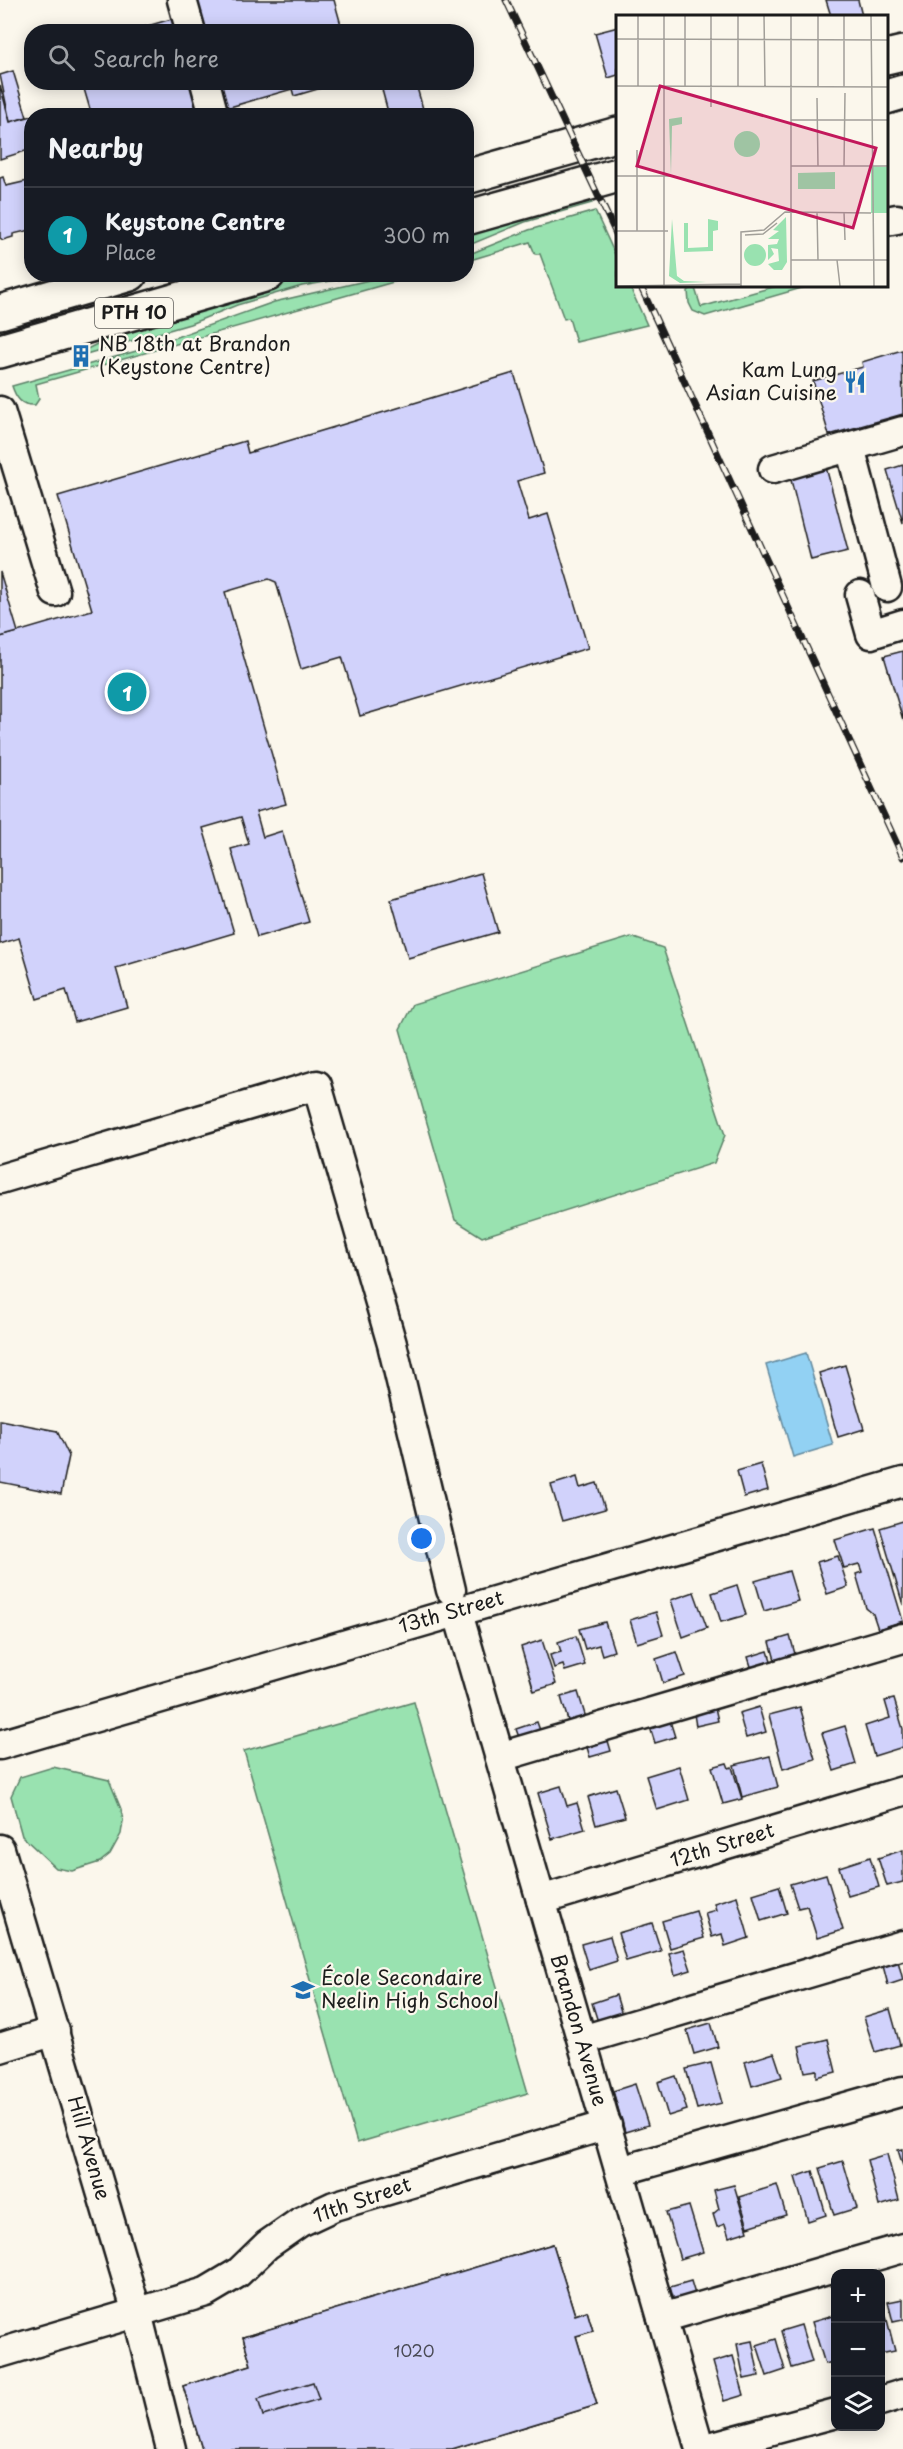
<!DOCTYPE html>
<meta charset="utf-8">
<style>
:root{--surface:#171b24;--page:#242831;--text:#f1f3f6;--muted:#9ea1a6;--line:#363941;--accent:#1f6fb2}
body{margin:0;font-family:"Playpen Sans",sans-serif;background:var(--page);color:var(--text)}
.controls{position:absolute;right:18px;bottom:18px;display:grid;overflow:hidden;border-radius:12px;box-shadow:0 3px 15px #0003}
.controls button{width:54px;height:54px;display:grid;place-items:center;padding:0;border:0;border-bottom:2px solid var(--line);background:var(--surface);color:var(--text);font:30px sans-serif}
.you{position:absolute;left:422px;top:1539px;width:21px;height:21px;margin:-15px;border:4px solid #fff;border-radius:50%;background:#1a73e8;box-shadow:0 0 0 9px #1a73e833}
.badge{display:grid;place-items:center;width:39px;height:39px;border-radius:50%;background:var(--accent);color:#fff;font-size:20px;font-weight:700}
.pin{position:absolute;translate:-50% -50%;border:3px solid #fff;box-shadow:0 2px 6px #0006}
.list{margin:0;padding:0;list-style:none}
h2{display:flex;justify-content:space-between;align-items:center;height:78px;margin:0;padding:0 24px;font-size:26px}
h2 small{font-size:20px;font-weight:400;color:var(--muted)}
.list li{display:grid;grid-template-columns:39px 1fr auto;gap:18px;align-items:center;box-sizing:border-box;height:96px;padding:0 24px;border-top:2px solid var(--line)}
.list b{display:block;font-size:22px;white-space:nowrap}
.list p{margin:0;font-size:20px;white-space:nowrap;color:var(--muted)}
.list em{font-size:20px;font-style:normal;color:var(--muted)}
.icon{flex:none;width:33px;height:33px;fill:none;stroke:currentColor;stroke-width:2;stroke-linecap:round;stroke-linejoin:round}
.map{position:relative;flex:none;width:903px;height:2449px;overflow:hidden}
.search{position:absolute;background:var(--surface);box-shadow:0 3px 15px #0003;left:24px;top:24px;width:450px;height:66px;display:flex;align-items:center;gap:15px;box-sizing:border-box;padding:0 21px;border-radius:24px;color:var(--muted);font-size:22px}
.panel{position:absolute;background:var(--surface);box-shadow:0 3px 15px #0003;left:24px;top:108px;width:450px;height:174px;border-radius:24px}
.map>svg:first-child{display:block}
</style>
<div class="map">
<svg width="903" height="2449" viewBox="0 0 903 2449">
<rect width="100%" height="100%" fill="#fbf7ec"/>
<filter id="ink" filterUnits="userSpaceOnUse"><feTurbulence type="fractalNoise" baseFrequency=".0167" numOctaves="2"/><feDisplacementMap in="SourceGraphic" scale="12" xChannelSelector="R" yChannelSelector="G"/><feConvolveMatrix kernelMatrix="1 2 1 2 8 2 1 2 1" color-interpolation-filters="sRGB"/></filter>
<g filter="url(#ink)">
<g fill="#99e2b0" stroke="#5a7f66" stroke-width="1.5">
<path d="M589,195l3,8 -67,19 -58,24v-15z"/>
<path d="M595,211l23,50v24h11l18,40 -71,17 -7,-24 -5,1 -24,-65h-5l-5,-12 -63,19v-6l62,-25z"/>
<path d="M395,274l23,1 -382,109 3,15 -4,6c-14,1 -19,-7 -23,-19l128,-36 134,-48z"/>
<path d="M312,275h54l-64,11 -65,19 -47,19 -104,30 -1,-4 55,-27z"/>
<path d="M694,285l7,22 79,-22h32l-107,31 -12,-5 -4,-8 -1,-12z"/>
<path d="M631,937l32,11 62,187 -11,28 -232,74 -27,-17 -55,-191 13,-25z"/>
<path d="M414,1702l114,391 -171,50 -113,-392z"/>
<path d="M53,1767l56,13 12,29 2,12 -2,13 -11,20 -10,8 -28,9 -16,-3 -34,-32 -11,-40 9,-19z"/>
</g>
<path fill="#92d1f3" stroke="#63899d" stroke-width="1.5" d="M806,1353l27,92 -40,12 -27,-92z"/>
<g fill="#d1d2fb" stroke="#1c1c1c" stroke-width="1.5" fill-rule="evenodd">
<path d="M191,0h143l9,32h-143z"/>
<path d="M826,0h32l4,16h-31z"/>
<path d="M175,18l4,14h-49v-1z"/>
<path d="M618,27v48l-10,3 -13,-45z"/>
<path d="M13,71l14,46 -17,5 -10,-47z"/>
<path d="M82,82h113l10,34h-113z"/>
<path d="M215,82h112l1,4 -34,10 -2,-7 -69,20z"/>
<path d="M380,82h42l-6,2 9,32h-36z"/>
<path d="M0,85l10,37 22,-6v33l-32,10z"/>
<path d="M3,177l3,9 26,-6v52l-2,-2 -17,4v3l-10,3 -3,-2v-60z"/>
<path d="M902,350l1,64 -74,21 -16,-54 50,-14 -1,-5z"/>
<path d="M85,352l1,5 -9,2 -2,-4z"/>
<path d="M514,373l30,100 -27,8 12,39 19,-6 40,134 -228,68 -18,-59 -41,12 -25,-87 -7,-3 -44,13 61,212 -30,8 7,25 19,-6 27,91 -52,15 -26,-88 18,-5 -8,-27 -38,11 31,105 -118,35 11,39 -52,15 -9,-32 -29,9 -18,-61 -19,6v-307l92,-27 -34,-114 187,-55 3,12z"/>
<path d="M903,465v58l-16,-53z"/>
<path d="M826,467l22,84 -37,9 -21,-84z"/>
<path d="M0,572l18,60 -18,5z"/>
<path d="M903,651v69l-19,-64z"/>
<path d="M481,873l17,59 -90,26 -17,-59z"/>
<path d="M845,1365l19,64 -26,8 -19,-64z"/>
<path d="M0,1420l57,11 12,25 -8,38 -61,-12z"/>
<path d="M761,1464l7,26 -24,7 -7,-26z"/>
<path d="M577,1477l3,11 17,-5 8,26 -43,12 -11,-36z"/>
<path d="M903,1521v84l-23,-77z"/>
<path d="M875,1528l28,93 -25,8 -5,-15 -7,-6 -10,-34 6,-2 -3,-8 -15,4 -9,-28z"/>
<path d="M838,1556l10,31 -21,7 -10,-32z"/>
<path d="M789,1571l9,30 -34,10 -9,-30z"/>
<path d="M737,1585l9,30 -25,7 -9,-29z"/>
<path d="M694,1592l13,36 -24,9 -12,-37z"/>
<path d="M656,1612l7,23 -26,8 -7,-23z"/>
<path d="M605,1622l9,29 -12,4 -3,-10 -14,4 -6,-20z"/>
<path d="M576,1636l9,29 -20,6 -2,-6 -9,3 -4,-13 11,-3 -3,-10z"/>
<path d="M790,1636l7,25 -20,6 -7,-25z"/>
<path d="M542,1640l14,44 -22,7 -13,-44z"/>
<path d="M768,1651l6,19 -20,6 -6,-19z"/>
<path d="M677,1652l8,24 -22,7 -7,-24z"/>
<path d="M578,1692l8,26 -17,6 -8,-27z"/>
<path d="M894,1699l9,30v18l-29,9 -9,-30 25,-8 -5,-17z"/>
<path d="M714,1703l4,18 -22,5 -3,-18z"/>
<path d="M759,1707l7,25 -20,6 -7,-25z"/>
<path d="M800,1707l15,52 -32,10 -14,-54z"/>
<path d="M670,1721l5,16 -20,6 -5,-16z"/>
<path d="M537,1722l5,14 -21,7 -5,-14z"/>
<path d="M845,1726l11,38 -22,7 -12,-38z"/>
<path d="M606,1734l5,17 -21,6 -5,-16z"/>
<path d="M770,1756l8,31 -36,10 -8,-32z"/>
<path d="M727,1763l2,5 3,-1 10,32 -19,5 -11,-37z"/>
<path d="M679,1766l10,34 -32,10 -11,-34z"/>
<path d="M561,1786l6,20 10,-3 8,26 -33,10 -14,-46z"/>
<path d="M616,1788l9,29 -29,8 -8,-28z"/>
<path d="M903,1850v32l-16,4 -9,-28z"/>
<path d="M870,1857l9,30 -31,9 -9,-29z"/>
<path d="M826,1874l17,56 -26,8 -10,-32 -9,2 -8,-24z"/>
<path d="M779,1886l8,27 -26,8 -8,-27z"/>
<path d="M737,1896l12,42 -24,8 -3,-12 -10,3 -7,-24 11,-3 -2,-7z"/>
<path d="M696,1911l8,27 -34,10 -8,-27z"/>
<path d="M652,1923l9,28 -35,10 -8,-28z"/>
<path d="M610,1936l7,25 -28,9 -8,-26z"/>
<path d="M684,1949l7,21 -16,5 -6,-22z"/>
<path d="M897,1957l6,23 -15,5 -6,-23z"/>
<path d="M616,1995l7,23 -24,7 -7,-22z"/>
<path d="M890,2009l10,36 -25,7 -11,-35z"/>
<path d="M711,2023l7,24 -24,7 -7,-24z"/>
<path d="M828,2039l8,33 -19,5v-7l-12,2 -6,-26z"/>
<path d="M774,2053l8,24 -30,9 -7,-24z"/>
<path d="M711,2063l11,40 -25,6 -11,-40z"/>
<path d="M676,2076l11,34 -19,6 -10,-34z"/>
<path d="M635,2084l13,41 -23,7 -12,-41z"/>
<path d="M903,2149v17l-5,-16z"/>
<path d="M887,2154l12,46 -20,6 -12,-46z"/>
<path d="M843,2161l14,47 -23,7 -14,-47z"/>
<path d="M813,2171l13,44 -18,6 -13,-44z"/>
<path d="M734,2185l14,46 -19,6 -4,-13 -8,3 -4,-13 6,-5 -5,-19z"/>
<path d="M777,2185l9,30 -38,12 -9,-30z"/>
<path d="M689,2206l14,46 -23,7 -14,-47z"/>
<path d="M553,2244l22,71 12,-4 6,20 -17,5 21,69 -145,44h-250l-19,-63 68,-21 -8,-28zM500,2327l10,35 -132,37 -8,-31zM313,2382l6,17 -56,17 -5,-17z"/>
<path d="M553,2244l22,71 12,-4 6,20 -17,5 21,69 -145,44h-250l-19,-63 68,-21 -8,-28z"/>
<path d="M691,2281l6,20 -21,6 -6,-20z"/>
<path d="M903,2299v21l-10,2 -5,-20z"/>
<path d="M885,2312l10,39 -15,3v-41z"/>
<path d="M836,2315v46l-11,3 -13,-42z"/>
<path d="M801,2325l11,37 -20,6 -11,-37z"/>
<path d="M776,2339l9,31 -18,6 -10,-31z"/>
<path d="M752,2341l7,35 -15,3 -7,-35z"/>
<path d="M733,2356l11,39 -20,6 -11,-39z"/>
<path d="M313,2382l6,17 -56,17 -5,-17z"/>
</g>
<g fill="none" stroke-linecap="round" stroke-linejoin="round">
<g stroke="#1c1c1c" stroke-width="33">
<g id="minor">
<path d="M182,0l9,32"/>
<path d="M205,82l9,34"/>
<path d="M886,221l11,-2"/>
<path d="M0,411l55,181"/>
<path d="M850,447l37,140"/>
<path d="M773,469l130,-38"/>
<path d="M860,595l11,39 32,-10"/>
<path d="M0,1179l317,-94 75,259 59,246"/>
<path d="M457,1610l243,839"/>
<path d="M0,1745l903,-263"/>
<path d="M500,1757l403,-119"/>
<path d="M0,1849l137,464 34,136"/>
<path d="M541,1900l362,-109"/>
<path d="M582,2040l321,-95"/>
<path d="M0,2048l55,-17"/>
<path d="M620,2171l283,-80"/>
<path d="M662,2318l241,-70"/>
<path d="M0,2353l206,-61 32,-19 29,-28 33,-23 34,-16 273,-81"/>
<path d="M880,2401l23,-7"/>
<path d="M702,2449l134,-36"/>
</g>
</g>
<g stroke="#1c1c1c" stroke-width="38">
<g id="major">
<path d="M886,57l17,-4"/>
<path d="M886,97l17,-5"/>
<path d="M466,177l152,-43"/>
<path d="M466,218l152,-43"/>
<path d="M0,312l130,-38"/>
<path d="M0,351l268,-77"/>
</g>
</g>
<use href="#minor" stroke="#fbf7ec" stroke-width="28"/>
<use href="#major" stroke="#fbf7ec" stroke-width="33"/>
<g stroke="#1c1c1c" stroke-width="7">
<g id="rail">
<path d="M506,0l112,238"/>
<path d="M640,285l263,572"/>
</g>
</g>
<use href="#rail" stroke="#fbf7ec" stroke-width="4.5" stroke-dasharray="14" stroke-linecap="butt"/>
</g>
</g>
<defs>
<g id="building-bare" transform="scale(1.8)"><path d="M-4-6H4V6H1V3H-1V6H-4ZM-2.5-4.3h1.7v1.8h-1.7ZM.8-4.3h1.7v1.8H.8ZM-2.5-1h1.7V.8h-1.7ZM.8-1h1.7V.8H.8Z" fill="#1f6fb2" stroke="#fbf7ec" stroke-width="2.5" paint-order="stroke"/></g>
<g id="restaurant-bare" transform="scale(1.8)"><path d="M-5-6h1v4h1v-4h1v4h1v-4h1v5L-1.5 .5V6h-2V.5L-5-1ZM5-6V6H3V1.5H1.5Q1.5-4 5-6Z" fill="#1f6fb2" stroke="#fbf7ec" stroke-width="2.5" paint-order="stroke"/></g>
<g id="school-bare" transform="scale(1.8)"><path d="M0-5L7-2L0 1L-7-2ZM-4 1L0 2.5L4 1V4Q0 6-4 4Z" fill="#1f6fb2" stroke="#fbf7ec" stroke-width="2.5" paint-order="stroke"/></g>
</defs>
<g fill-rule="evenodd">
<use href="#building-bare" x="81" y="356"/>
<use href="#restaurant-bare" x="855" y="382"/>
<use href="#school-bare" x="303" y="1990"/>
</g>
<g text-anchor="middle" stroke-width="4.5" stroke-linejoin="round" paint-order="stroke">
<g font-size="16" fill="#494a54">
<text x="414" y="2357">1020</text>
</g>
<rect fill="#fbf7ec" stroke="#5f5e5a" stroke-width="1.5" x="95" y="298" width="78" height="30" rx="4.5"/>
<g font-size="18" font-weight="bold" fill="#1c1c1c">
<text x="134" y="319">PTH 10</text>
</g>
<g font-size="20" fill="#1c1c1c" stroke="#fbf7ec" text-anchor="start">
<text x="99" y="351">NB 18th at Brandon<tspan x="99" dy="23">(Keystone Centre)</tspan></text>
<text x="837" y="377" text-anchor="end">Kam Lung<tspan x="837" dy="23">Asian Cuisine</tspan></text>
<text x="321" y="1985">École Secondaire<tspan x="321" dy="23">Neelin High School</tspan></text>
</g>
<g font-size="20" fill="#1c1c1c" stroke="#fbf7ec">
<text transform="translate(451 1612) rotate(-16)" y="7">13th Street</text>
<text transform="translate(722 1845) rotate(-17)" y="7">12th Street</text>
<text transform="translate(579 2030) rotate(74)" y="7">Brandon Avenue</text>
<text transform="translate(89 2148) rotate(74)" y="7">Hill Avenue</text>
<text transform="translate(362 2200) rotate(-19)" y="7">11th Street</text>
</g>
</g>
<g transform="translate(616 15)">
<rect width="272" height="272" fill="#fbf7ec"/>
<path d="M66,102v7l-10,2 -1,49 -2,-56zM118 129a13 13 0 1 1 26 0a13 13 0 1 1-26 0ZM255,151l16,1v46h-16zM219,157v17h-37v-16zM170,202l1,45 -5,8h-8l-6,-6 11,-3 -1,-12 -7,-1 3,6 -6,6v-15l9,-1 2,-5h-11l11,-8 -6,-1zM56,204l5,57 7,5 22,1 -26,1 -11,-7zM92,204l10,2v9l-5,1v20l-29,1v-29h4v25l20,-1zM128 240a11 11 0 1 1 22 0a11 11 0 1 1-22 0Z" fill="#99e2b0"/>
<path fill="none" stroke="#a29f99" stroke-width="1.5" d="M22,0v71M48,0v271M69,0v72M95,0v92M122,0v72M148,0l1,72M202,0v72M255,0l3,271M0,24l272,1M0,71l272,1M228,72v-72M201,83l1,68M175,105h97M21,135v81M175,151h97M228,151l1,-73M0,161h55M201,197l1,48M228,197l1,28M0,216h52M129,220l18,-1 14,-11M175,245h97M221,245l3,26M0,271l125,-2M125,271v-54l23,-2 21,-18 86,1M175,271v-271"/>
<path fill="#c2185b" fill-opacity="0.15" stroke="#c2185b" stroke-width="3" d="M44,71l216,62 -23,80 -216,-62z"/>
<rect width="272" height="272" fill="none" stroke="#1c1c1c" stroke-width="3"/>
</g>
</svg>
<div class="controls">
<button>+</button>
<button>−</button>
<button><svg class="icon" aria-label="layers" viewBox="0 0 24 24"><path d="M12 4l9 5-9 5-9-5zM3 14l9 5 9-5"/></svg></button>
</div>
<div class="you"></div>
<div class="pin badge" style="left:127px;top:692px;background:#0f9aa8">1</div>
<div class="search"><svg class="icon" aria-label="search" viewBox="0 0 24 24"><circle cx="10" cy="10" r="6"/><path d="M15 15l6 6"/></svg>Search here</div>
<section class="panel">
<h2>Nearby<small></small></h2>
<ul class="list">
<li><span class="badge" style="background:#0f9aa8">1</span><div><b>Keystone Centre</b><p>Place</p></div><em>300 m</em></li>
</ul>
</section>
</div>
